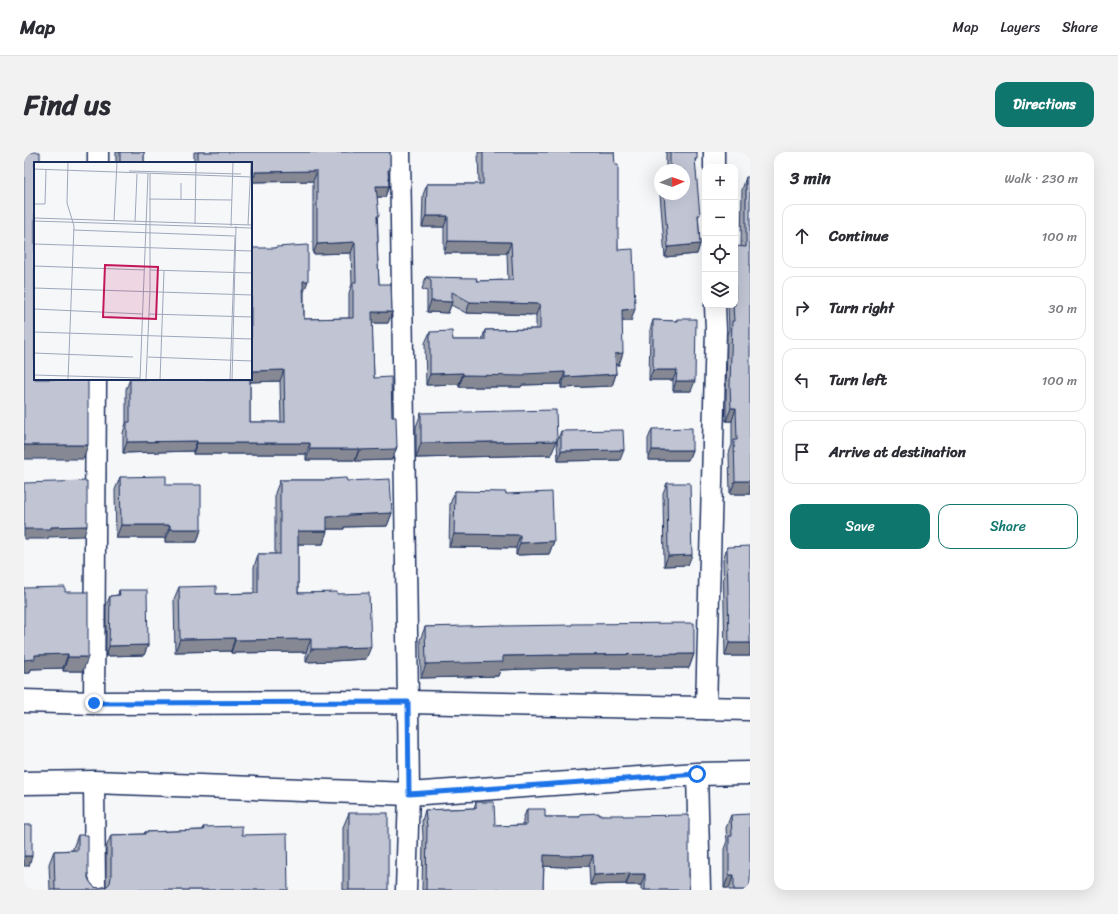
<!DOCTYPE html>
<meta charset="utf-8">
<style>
:root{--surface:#fff;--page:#f2f2f3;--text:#2b2b33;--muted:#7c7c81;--line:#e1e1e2;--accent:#0f766e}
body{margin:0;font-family:Sriracha,sans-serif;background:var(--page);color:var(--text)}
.controls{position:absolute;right:12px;top:12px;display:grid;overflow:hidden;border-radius:8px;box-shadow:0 4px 16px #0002}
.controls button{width:36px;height:36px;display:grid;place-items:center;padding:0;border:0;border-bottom:1px solid var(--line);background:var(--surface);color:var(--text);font:20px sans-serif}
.compass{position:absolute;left:630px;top:12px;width:36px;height:36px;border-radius:50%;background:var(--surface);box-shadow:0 4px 16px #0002;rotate:88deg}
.stop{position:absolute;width:12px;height:12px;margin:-9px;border:3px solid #1a73e8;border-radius:50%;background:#fff}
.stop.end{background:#1a73e8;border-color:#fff;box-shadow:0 1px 4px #0008}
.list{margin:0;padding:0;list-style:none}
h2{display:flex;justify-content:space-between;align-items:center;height:52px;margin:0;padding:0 16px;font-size:17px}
h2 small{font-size:13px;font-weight:400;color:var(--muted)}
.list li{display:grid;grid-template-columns:26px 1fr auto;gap:12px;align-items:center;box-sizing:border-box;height:64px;margin:0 8px 8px;padding:0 8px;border:1px solid var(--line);border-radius:12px}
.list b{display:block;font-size:15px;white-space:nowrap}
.list em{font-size:13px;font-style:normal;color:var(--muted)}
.actions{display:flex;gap:8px;padding:12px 16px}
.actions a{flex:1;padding:9px 0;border:1px solid var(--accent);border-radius:12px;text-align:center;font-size:14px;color:var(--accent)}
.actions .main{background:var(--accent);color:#fff}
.icon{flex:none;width:22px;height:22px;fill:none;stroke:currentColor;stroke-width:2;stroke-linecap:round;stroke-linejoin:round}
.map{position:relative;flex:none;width:726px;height:738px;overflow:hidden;border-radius:12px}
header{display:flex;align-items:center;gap:24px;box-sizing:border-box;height:56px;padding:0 20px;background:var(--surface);border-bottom:1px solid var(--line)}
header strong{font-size:19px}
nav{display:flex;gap:22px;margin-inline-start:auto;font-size:14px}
.intro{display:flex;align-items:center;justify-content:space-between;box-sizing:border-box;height:96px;padding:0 24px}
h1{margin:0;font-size:28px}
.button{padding:10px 18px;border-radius:12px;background:var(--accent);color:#fff;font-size:14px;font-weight:700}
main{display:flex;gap:24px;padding:0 24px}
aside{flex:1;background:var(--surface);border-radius:12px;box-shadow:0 4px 16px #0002}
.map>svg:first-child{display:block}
</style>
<header>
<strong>Map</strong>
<nav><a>Map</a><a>Layers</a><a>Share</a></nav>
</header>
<div class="intro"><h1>Find us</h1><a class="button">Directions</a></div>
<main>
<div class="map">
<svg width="726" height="738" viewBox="0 0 726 738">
<rect width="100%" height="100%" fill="#f6f7f9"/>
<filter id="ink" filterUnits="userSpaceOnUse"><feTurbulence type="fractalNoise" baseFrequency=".025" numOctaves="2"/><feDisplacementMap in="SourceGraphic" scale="8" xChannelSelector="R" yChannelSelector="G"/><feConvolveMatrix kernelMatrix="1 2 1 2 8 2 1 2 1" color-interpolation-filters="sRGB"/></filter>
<g filter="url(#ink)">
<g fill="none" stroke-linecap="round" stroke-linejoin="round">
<g stroke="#1b2f5e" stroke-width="23">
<g id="street">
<path d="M376,0l8,550 1,92 -3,96"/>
<path d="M690,0v15"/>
<path d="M74,11v-11"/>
<path d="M70,551l2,-324"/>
<path d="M682,557l10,-379 -1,-25"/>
<path d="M673,622l3,116"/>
<path d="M70,630l1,108"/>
</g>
</g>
<g stroke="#1b2f5e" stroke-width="25">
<g id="secondary">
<path d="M0,549l70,2 314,-1 342,7"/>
<path d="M0,631l70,-1 315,12 288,-20 53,-1"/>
</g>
</g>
<use href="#street" stroke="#fff" stroke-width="20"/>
<use href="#secondary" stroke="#fff" stroke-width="22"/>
</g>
<g fill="#a5a9b5" stroke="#1b2f5e" fill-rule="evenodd">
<rect x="92" y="0" width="28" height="11"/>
<path d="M170,0h196v18l-2,4 1,12 -4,11h-8l1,45 -1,2 2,40 13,28 -4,11h-16l2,55 19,80h-1v2l-37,1v-1h-49v-6h-113v-3l-70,2v-20l3,-10v-34l4,-10h121l25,-132 28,45v27l45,-1v-25l3,-9 -1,-31 -38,1v-73l-60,1 -2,-19h-57zM256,229l1,41h-31v-40z"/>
<path d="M454,0h136l4,98 13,71h-9l-3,44h-4l1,9 -4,12 -51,2v-4l-39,1 -1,2h-62v-3l-33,1 -1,-42 5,-11 23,8h29l3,-10 51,-1v-14l-70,-2 -15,-8 -3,8 -21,-1v-21l-5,-2 4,-12 50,4 32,-1 -1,-27h-63v-26h-22l1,-32 4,-11h52z"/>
<path d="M642,0h31l-2,11 5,81 -3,10 -32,3 -5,-63h24v-24h-18z"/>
<path d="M722,25l4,317h-20l-1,-41 3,-8v-24h-6v-22l1,-65 2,-4 -1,-25h7l6,-59 1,-56z"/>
<path d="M653,167l14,72h-18v-11h-24l1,-50 3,-10 24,1z"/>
<path d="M397,261l130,42 -135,3v-31z"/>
<path d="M628,277l40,21 -4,10h-40v-21z"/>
<path d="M537,279l59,29 -62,1 -1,-20z"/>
<path d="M96,325l46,8 35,44 -4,13h-32v-4h-49l-1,-48z"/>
<path d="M306,327l17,2 45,32 -5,13 -43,1v2h-17l-4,15h-25v49l39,1 29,65 -33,2 -27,1v-10l-75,1v-2l-56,1 -1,-53 5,-12 37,7 38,-1v-26l4,-13h17v-61l5,-13h50z"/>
<path d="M643,331l21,82 -24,1 -1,-73z"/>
<path d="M431,339l51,3 48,47 -5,13 -33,1v-7l-67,-1 1,-43z"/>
<path d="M703,395l23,109h-25l-2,-96z"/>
<path d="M95,438l29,55 -4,10 -38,1v-50l4,-10 8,-1z"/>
<path d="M41,440l18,79h-20v-3l-32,1 -1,4h-6z"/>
<path d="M478,474l192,28 -5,14h-135l-54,2 -2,6 -77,2 -1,-38 5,-13z"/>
<path d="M452,650l19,24 28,-1v-6l4,-10 18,8h34l1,-3 19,1 24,1 66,74h-48v-5h-15v-1l-36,1 -1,-19 -25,1 -20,-1 -1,24h-121l1,-53 -1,-16 3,-11 49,-2z"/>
<path d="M325,661l39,77h-45v-63z"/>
<path d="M707,663l19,75h-21v-2h-5v-39l3,-8 -1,-13z"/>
<path d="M179,675l39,8 46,55h-238l-1,-26 5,-13 19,-1v-2l5,-13 12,47 4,5 5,1 7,-2v-38l5,-13 33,-1 1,-2 57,-2z"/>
</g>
<g fill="#868994" stroke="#1b2f5e">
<path d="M293,19l-4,10 -60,1 -2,5v-11l4,-4z"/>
<path d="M352,34h13l-4,11h-12z"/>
<path d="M402,64h22l-4,11h-22z"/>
<path d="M424,89l63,1 -4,11h-63z"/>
<path d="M331,90l-4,11 -38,1 4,-10z"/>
<path d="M676,92l-3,10 -32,3 3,-10z"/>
<path d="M279,129h5l-4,11h-4z"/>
<path d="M407,149l21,1 -4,11 -21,-1z"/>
<path d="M446,150l70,2 -4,11 -70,-2z"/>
<path d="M611,157l-4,12h-13l4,-11z"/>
<path d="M348,160h20l-4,11h-20z"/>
<path d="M599,201l-4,12h-8l4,-11z"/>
<path d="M260,218l-4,11 -30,1 -2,-3h3v-5l2,-3z"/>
<path d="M629,218h24l-4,10h-24z"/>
<path d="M541,220l-4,12 -39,1 -1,2h-62l4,-12z"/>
<path d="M439,221l-4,11 -33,1 4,-11z"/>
<path d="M592,222l-4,12 -51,2 4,-11z"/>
<path d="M652,229h19l-4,10h-18z"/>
<path d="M707,256h5l-4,13h-6z"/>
<path d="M173,289l-4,10 -70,2 4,-11z"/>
<path d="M533,289l-6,14 -135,3 5,-15z"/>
<path d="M173,291h113l-4,11h-113z"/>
<path d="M0,293h64l-5,14h-59z"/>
<path d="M373,295l-4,11h-1v2l-37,1 4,-11z"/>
<path d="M286,297h49l-4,11h-49z"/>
<path d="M600,298l-4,10 -62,1 3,-10z"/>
<path d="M628,298h40l-4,10h-40z"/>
<path d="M711,329h15v13h-20z"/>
<path d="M368,361l-5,13 -43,1v2h-21l4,-12 21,-2z"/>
<path d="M97,373h49l-5,13h-49z"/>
<path d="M63,374l-3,10 -36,1v2h-24v-10l27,-2z"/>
<path d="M146,377h31l-4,13h-32z"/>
<path d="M274,379h29l-4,13h-30z"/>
<path d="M430,382l66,1 -4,13 -67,-1z"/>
<path d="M530,389l-5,13 -33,1 4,-12z"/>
<path d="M668,403l-4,10 -24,1 4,-10z"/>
<path d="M211,486l-4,13 -56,1 5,-13z"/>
<path d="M287,487l-5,13 -75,1 4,-13z"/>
<path d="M705,491h21v13h-25z"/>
<path d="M124,493l-4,10 -38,1 3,-10z"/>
<path d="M347,495l-5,12 -33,2 -27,1 5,-13z"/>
<path d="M44,502l-5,14 -32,1 -1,4h-6v-13l11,-5z"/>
<path d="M670,502l-5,14h-135l-54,2 -2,6 -77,2 5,-14 77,-8 56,-1z"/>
<path d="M44,505h20l-5,14h-20z"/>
<path d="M520,703h49l-4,11 -25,1 -24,-1z"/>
<path d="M0,704h8l-3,10h-5z"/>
<path d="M606,721l-4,11 -36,1 4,-10z"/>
<path d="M606,722h15l-4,11h-15z"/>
<path d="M705,723h5l-5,13h-5z"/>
</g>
<g fill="#c0c4d3" stroke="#1b2f5e">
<path d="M0,0h16v11h-5v216h53v66h-64z"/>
<rect x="96" y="0" width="24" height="11"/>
<path d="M174,0h192v18h-2l1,16h-13l3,30h-2l1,26h-1l2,42h12l1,28h-20l2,66 17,-1 1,40h4l1,30h-1v2l-37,1v-1h-49v-6h-113v-2l-70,1v-20h3v-43h120v43h35l-1,-52 -31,1v3h-2v-126h25v-1l32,-2v36h-5l1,38 49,-1v-36h3l-1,-40 -38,2v-73l-62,1v4h-4v-13h-53z"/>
<path d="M459,0h131l1,13h3v85l15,-1 2,60 -13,1 1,43 -8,1 1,20 -51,3v-5l-40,2v2l-62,-1v-2l-33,1v-42l22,-1 1,9h32v-10l55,-1v-25l-70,-2 -18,-10v10l-21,-1v-21l-5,-3 51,1 -1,3 37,-1 -2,-38 -63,-1v-25h-22l1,-32h56z"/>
<path d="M646,0h27v7h-2l5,56h-2l2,29 -32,3 -4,-53h20v-24h-14z"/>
<path d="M722,25h4v304h-15l-1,-41h3l-1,-32h-5l-1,-22 2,-65h2l-1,-16h2v-59l11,1z"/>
<path d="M653,167h19l-1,62h-19l1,-11h-24v-50l24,1z"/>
<path d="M532,258l1,31 -136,2v-30z"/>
<path d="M668,276v22h-40v-21z"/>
<path d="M599,278l1,20 -63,1v-20z"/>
<path d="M142,324v9h35v44h-31v-4h-49l-1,-48z"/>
<path d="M322,326l1,3 43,-2 2,34 -44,2v1l-21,1v14h-29v62l39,-1v2l32,-1 2,54 -34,1v1h-26v-10l-76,1v-2l-55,1 -1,-52 37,-1v8l42,-1v-39h22v-74h50v-1z"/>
<path d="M63,329v45l-36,1v2h-27v-46z"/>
<path d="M643,331h23l2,72 -24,1z"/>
<path d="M431,339l51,1v2l46,-2 2,49 -34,2v-8l-66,-1z"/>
<path d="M726,394v97h-21l-2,-96z"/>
<path d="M41,435v5h23v65h-20v-3l-33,1v4l-11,1v-72z"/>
<path d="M95,438h28l1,55 -39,1 1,-50 10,-1z"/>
<path d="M670,471v31l-135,1 -56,1v6l-77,2 -1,-37 77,-2v1l70,-1v-1z"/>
<path d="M452,650h18l1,24 32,-1v-16h18v8h35v-3l19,-1v2h24v1l66,-1v75h-44v-16h-15v-1l-36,2 -1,-20 -25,1 -24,-1 -1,35h-117v-1l1,-63 -2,-16 51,-2z"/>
<rect x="325" y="661" width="39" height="77"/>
<path d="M726,662v76h-16v-15h-5v-39h3l-1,-21z"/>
<rect x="0" y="673" width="8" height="31"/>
<path d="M218,674v9l45,-1 1,56h-233l-1,-39 24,-1v-15h10v43l2,4 4,5 5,1 7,-1 4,-4 1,-6v-42l34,-1v-2l59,-2 -1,-3z"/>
</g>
</g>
<g fill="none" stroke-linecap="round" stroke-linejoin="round" filter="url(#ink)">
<path stroke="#1a73e8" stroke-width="5" d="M70,551l314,-1 1,92 288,-20"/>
</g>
<g transform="translate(10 10)">
<rect width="218" height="218" fill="#f6f7f9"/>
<path fill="none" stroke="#9ea7bb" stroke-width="1" d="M0,7l218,8M95,9l112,3M115,37l83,1M147,37v-16M0,42h11l1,-34M0,56l218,7M0,59l218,7M80,59l3,-59M101,60l2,-48M161,62l1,-62M214,63l3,-63M197,64l2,-64M39,68l162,6M0,82l218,7M0,104l111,4M116,108l102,3M0,126l218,7M0,147l109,5M115,152l103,3M0,170l218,7M0,191l99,4M114,195l104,4M0,213l106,3M34,218l6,-154 -7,-23 1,-41M106,218l8,-206M112,218l4,-89v-117M126,218l4,-109M196,218l5,-143M198,218l4,-154"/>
<path fill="#c2185b" fill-opacity="0.15" stroke="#c2185b" stroke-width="2" d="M71,103l53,2 -2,52 -53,-2z"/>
<rect width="218" height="218" fill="none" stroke="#1b2f5e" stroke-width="2"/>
</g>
</svg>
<div class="controls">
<button>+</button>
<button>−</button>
<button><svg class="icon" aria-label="locate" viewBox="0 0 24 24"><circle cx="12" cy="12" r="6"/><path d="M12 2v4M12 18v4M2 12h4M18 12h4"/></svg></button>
<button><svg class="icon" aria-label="layers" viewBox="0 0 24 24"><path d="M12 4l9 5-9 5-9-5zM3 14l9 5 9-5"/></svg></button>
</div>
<svg class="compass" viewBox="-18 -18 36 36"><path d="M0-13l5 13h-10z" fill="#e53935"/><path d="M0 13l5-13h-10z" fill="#7c7c81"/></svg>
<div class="stop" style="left:673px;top:622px"></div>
<div class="stop end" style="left:70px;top:551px"></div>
</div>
<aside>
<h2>3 min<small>Walk · 230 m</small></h2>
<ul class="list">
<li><svg class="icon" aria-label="ahead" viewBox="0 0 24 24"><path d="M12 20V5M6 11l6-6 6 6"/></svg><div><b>Continue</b></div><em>100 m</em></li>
<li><svg class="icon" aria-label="right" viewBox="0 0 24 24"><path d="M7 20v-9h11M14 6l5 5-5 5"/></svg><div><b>Turn right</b></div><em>30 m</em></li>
<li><svg class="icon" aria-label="left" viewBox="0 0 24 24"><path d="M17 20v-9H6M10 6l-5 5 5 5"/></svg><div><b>Turn left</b></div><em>100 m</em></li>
<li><svg class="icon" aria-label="arrive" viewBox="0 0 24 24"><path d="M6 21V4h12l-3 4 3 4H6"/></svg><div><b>Arrive at destination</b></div></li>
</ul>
<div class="actions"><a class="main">Save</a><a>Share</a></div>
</aside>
</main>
